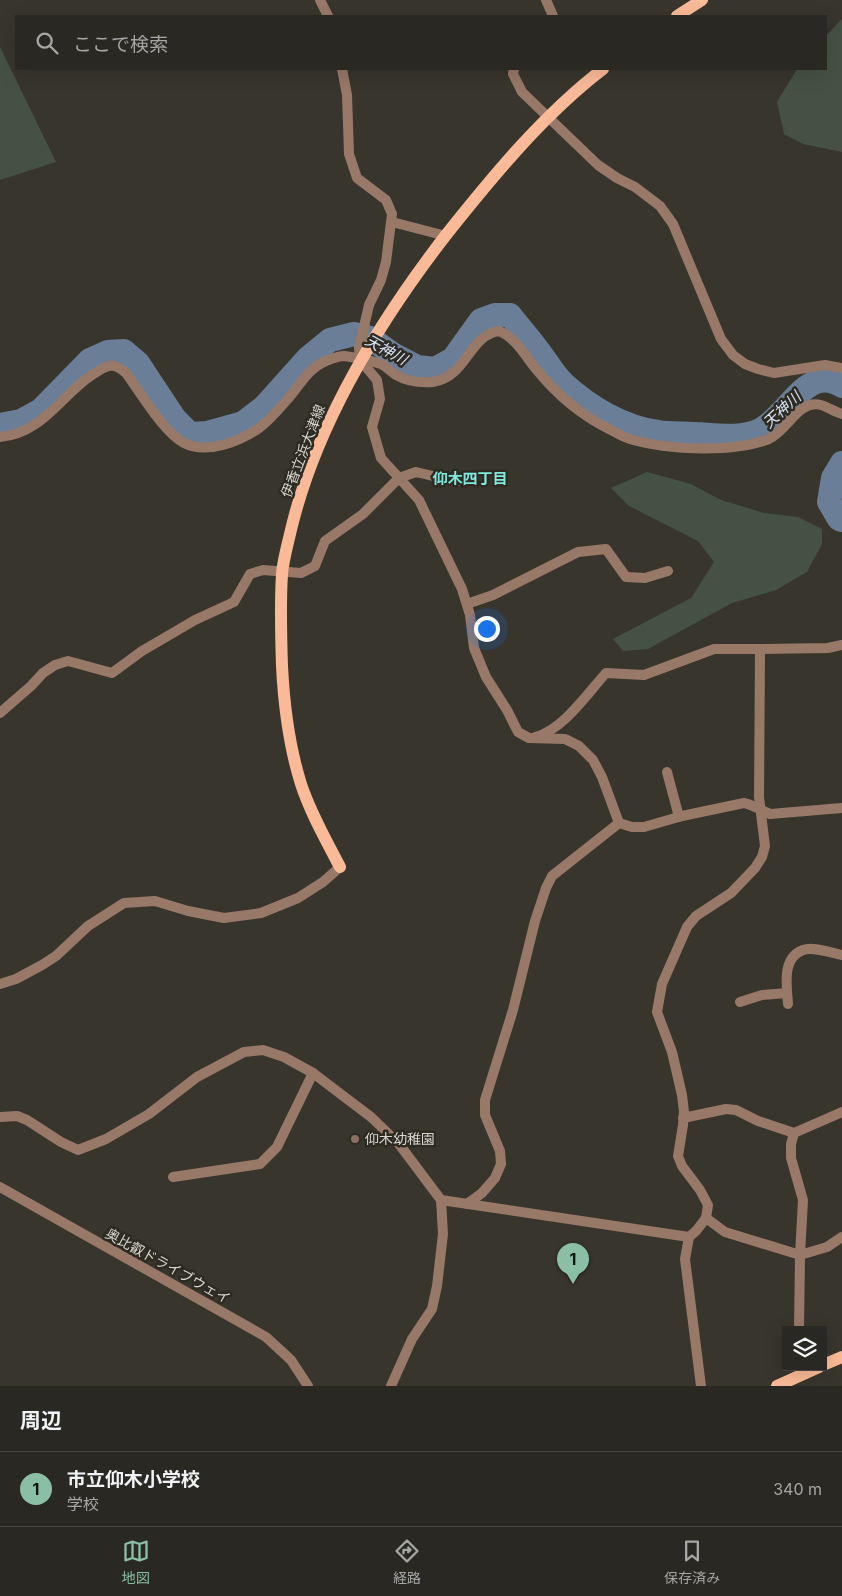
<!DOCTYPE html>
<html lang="ja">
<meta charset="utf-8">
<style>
:root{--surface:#2a2822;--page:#36342f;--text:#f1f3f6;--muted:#a5a6a5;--line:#464440;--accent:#8abfa5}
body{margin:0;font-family:Inter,"Noto Sans JP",sans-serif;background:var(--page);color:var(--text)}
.controls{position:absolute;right:15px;bottom:15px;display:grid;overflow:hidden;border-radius:0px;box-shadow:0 5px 20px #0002}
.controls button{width:45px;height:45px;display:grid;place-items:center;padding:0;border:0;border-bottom:1px solid var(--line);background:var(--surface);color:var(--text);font:25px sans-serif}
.you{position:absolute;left:486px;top:628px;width:18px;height:18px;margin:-12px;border:4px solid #fff;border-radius:50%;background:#1a73e8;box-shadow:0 0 0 8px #1a73e833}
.badge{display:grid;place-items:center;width:32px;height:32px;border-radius:50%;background:var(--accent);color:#111;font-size:16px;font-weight:700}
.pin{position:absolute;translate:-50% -41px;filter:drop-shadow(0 1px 2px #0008)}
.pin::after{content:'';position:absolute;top:26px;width:18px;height:15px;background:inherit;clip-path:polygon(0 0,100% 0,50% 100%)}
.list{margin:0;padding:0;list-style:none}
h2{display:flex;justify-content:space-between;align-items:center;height:65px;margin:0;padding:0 20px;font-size:21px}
h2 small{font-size:16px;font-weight:400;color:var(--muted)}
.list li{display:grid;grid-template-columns:32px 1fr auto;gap:15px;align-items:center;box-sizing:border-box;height:75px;padding:0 20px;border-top:1px solid var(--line)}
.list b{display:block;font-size:19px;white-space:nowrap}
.list p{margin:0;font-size:16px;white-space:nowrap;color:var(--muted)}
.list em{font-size:16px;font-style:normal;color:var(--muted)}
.icon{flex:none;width:28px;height:28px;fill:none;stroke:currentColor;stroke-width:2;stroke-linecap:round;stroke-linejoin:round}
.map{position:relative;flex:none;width:842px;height:1386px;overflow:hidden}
.search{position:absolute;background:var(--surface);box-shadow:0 5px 20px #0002;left:15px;right:15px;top:15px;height:55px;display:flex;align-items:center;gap:12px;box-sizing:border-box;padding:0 18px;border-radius:0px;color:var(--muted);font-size:19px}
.sheet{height:140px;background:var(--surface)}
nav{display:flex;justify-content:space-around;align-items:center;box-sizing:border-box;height:70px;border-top:1px solid var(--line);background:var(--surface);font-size:14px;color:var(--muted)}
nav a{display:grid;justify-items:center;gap:2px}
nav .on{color:var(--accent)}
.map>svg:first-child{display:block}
</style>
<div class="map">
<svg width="842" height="1386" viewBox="0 0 842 1386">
<rect width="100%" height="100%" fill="#38352d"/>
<g fill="#455243">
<path d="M842,19v133l-39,-8 -19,-10 -7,-32 20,-33h29v-33z"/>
<path d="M0,47l56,115 -56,18z"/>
<path d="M647,472l44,12 30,16 43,13 34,4 24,12v15l-15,28 -31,18 -44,13 -84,46 -25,2 -10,-12 78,-41 23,-36 -16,-21 -69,-35 -18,-18z"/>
</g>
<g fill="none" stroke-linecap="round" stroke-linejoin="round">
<g stroke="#6a7f97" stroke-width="24">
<path d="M0,425l21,-4 20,-11 49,-50 18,-8 16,-1 14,12 37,56 15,15 17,-1 36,-10 21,-16 44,-49 22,-18 24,-6 16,4 24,17 23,12 18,2 18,-10 28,-39 14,-5h15c10,13 21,25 31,39 7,9 14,22 23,30 25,23 60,44 94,48 12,2 25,1 38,2 20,1 45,5 64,-4 28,-13 46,-67 82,-44"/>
<path d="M842,463l-9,15 -4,24 10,17 3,1"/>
</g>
<g stroke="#987867" stroke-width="10">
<path d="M320,0l8,16"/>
<path d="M546,0l7,16"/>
<path d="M342,69l5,26 2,59 8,24 29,22 6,14 -6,48 -5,18 -12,25 -10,43 1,12 17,20 3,19 -8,28 9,31 38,42 43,89 8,26 4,33 12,29 21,33 11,22 11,6 36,1 14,7 14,14 9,17 17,46"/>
<path d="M514,69l-1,5 9,18 76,73 19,13 18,9 25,19 13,18 48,115 12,16 12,9 13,5 16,4 51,-8 17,3"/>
<path d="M392,222l54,14"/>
<path d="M0,437c39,-3 58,-36 85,-57 7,-5 16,-12 24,-14 7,-1 12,3 17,7 14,19 38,60 58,70 23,12 56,-2 75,-15 10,-7 19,-18 27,-27 12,-13 22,-33 40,-40 5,-2 13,-5 18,-5 9,1 29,5 37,8 6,3 10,8 15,11 12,7 24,8 37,7 34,-5 36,-47 66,-51 16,6 27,26 37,38 21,26 43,45 73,60 7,4 16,9 24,11 36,10 101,13 136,-1 18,-8 30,-40 52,-34 7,2 14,7 21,9"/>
<path d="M467,604l26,-9 85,-43 28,-3 20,28 19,1 23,-7"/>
<path d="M0,713l31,-27 12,-13 12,-8 13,-4 44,12 30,-22 53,-31 39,-18 16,-28 13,-4 38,3 14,-7 10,-25 38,-27 36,-36 17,-6 38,9h12"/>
<path d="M535,737c28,-7 52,-43 71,-64l38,2 70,-26h46"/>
<path d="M667,772l12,45"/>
<path d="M740,1002l22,-7 25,-2"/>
<path d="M788,1004c-1,-17 -7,-46 15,-54 10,-4 28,3 39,5"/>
<path d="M0,1117l17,-1 10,4 34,22 17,8 28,-11 43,-25 48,-37 47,-25 19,-2 21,7 29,16 58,44 28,27 42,56 2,34 -6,52 -5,23 -20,30 -21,47"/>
<path d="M683,1118l43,-9 10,1 22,11 36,12"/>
<path d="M173,1177l87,-13 17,-17 36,-74"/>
<path d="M441,1200l248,37"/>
<path d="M467,1204l15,-11 13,-15 6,-14 -1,-13 -15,-36v-15l28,-90 22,-89 11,-33 6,-12 67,-53 13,4h12l38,-11 62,-13c10,2 16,7 26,11l72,-6"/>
<path d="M706,1218l19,14 75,23 27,-8 15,-10"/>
<path d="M799,1330l1,-75 3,-55 -12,-42v-14l3,-11 48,-21"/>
<path d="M701,1386l-16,-127 4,-22 7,-6 10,-13 2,-13 -8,-15 -18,-24 -4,-10 5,-31 1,-13 -2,-17 -10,-43 -15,-40 5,-28 25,-57 9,-11 35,-23 24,-25 7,-11 3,-11 -6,-49 1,-148 68,-1 14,-3"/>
</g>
<g stroke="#987867" stroke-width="10">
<path d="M0,984l16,-5 26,-14 14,-9 32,-30 36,-23 31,-2 33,10 36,7 37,-5 37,-15 25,-16 17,-15"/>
<path d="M0,1187l266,150 25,23 17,26"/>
</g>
<g stroke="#fbba97" stroke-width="12">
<path d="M677,16l25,-16"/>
<path d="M340,867c-14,-27 -30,-55 -39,-83 -12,-38 -17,-78 -19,-118 -1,-30 -2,-61 0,-92 1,-13 5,-27 8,-40 25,-109 88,-211 156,-299 47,-59 97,-120 157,-166"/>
<path d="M823,1365l19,-8"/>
<path d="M777,1386l42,-19"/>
</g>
</g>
<circle fill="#8d6e63" stroke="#2e2b23" stroke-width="2" cx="355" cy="1139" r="5"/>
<g text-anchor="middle" stroke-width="5" stroke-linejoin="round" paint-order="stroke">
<g font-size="14" fill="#d9d7d2" stroke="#2e2b23">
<text transform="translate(303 451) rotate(-69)" y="5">伊香立浜大津線</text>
<text transform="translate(168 1266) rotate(29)" y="5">奥比叡ドライブウェイ</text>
</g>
<g font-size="14" fill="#d9d7d2" stroke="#2e2b23" text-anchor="start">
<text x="365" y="1144">仰木幼稚園</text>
</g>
<g font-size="15" font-style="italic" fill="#d5e5f7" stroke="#2e2b23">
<text transform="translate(386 350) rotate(29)" y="5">天神川</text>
<text transform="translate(782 410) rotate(-43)" y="5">天神川</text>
</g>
<g font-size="15" font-weight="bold" fill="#7fe9dd" stroke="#2e2b23">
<text x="470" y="484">仰木四丁目</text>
</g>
</g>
</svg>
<div class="controls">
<button><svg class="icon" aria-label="layers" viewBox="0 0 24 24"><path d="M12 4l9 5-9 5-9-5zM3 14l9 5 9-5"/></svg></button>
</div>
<div class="you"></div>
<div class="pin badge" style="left:573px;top:1284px">1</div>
<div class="search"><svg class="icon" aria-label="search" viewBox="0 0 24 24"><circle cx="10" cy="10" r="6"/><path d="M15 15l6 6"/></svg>ここで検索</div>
</div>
<section class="sheet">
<h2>周辺<small></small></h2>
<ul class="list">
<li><span class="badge">1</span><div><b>市立仰木小学校</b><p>学校</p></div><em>340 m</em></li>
</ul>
</section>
<nav>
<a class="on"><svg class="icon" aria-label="map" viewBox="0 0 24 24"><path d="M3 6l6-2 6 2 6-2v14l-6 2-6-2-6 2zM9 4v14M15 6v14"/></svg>地図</a>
<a><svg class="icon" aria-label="directions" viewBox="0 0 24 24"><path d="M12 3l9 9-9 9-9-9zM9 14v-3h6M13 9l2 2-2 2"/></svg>経路</a>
<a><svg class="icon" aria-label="saved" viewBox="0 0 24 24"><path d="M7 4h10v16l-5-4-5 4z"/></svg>保存済み</a>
</nav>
